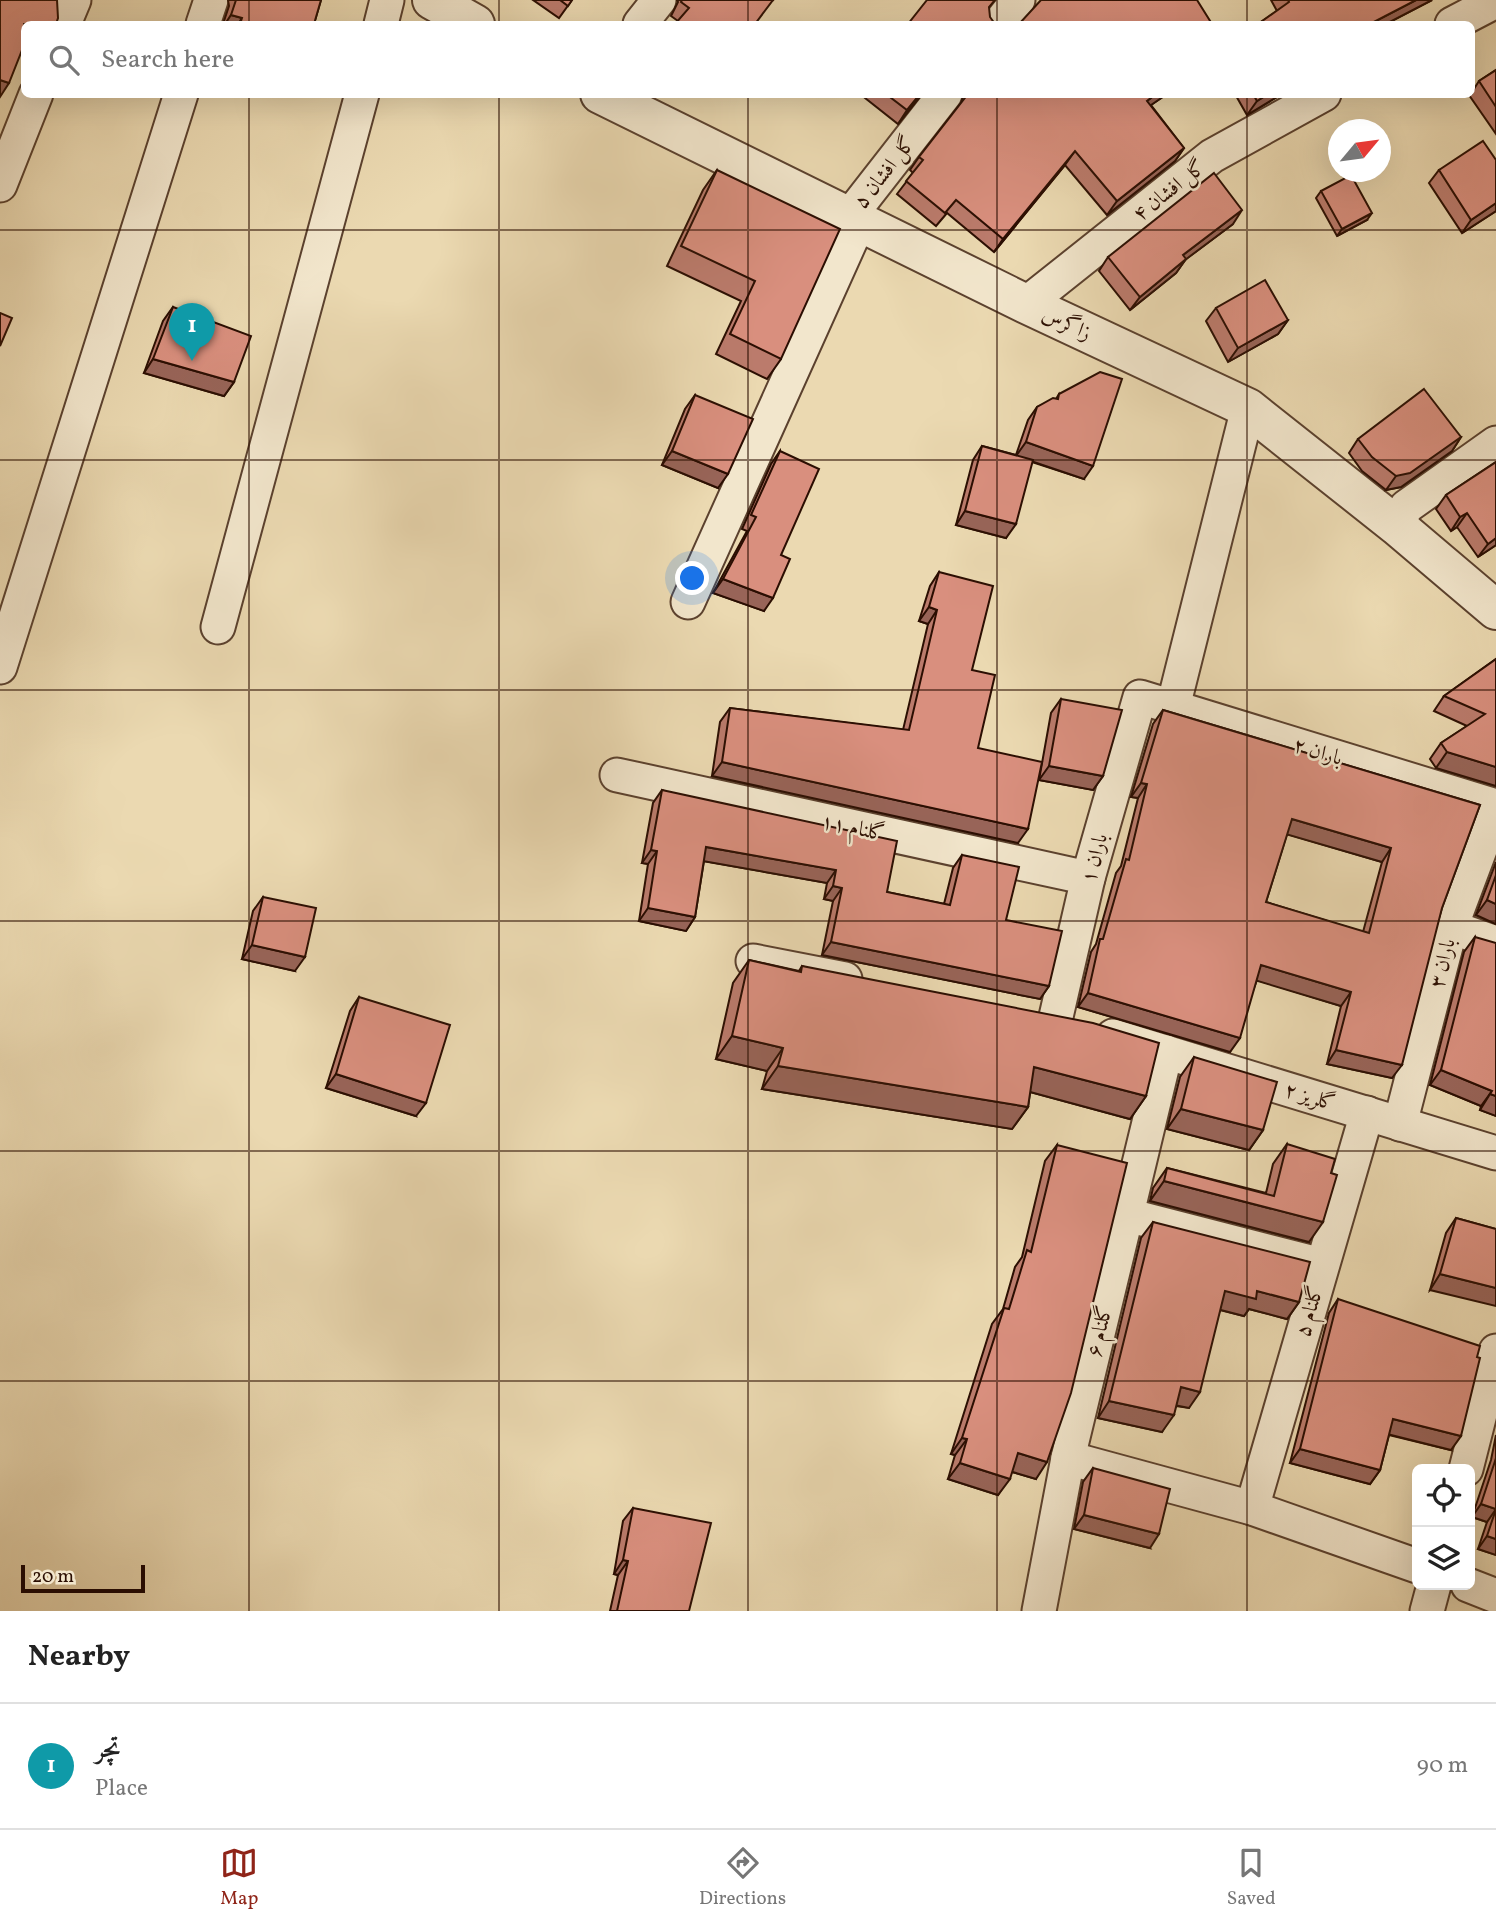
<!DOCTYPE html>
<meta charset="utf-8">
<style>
:root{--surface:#fff;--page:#f2f2f2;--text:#222;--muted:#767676;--line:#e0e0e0;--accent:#8f2418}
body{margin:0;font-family:Vollkorn,Amiri,serif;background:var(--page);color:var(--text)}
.controls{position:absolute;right:21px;bottom:21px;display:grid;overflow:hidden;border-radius:10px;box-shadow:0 7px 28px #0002}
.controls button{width:63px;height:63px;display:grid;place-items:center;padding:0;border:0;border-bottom:2px solid var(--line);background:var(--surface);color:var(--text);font:35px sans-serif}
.compass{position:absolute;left:1328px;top:119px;width:63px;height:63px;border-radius:50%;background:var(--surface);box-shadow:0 7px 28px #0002;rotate:61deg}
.scale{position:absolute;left:21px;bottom:18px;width:124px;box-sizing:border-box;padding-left:7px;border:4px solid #2b0e02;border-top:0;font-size:19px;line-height:24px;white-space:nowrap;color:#2b0e02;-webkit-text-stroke:5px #f2e6cc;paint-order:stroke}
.you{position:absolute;left:693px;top:579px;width:24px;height:24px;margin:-18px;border:5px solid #fff;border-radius:50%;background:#1a73e8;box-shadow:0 0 0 10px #1a73e833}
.badge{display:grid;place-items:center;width:46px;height:46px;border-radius:50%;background:var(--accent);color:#fff;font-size:23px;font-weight:700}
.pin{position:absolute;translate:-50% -58px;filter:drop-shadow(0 2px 4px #0008)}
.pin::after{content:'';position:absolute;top:37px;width:24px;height:21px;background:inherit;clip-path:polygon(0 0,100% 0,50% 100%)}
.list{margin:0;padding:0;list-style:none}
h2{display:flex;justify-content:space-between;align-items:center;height:91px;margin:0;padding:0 28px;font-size:30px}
h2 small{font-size:23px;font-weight:400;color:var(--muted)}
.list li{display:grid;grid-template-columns:46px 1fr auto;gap:21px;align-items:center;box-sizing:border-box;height:126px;padding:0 28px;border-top:2px solid var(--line)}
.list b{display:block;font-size:26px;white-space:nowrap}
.list p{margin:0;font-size:23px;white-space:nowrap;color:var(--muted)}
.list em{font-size:23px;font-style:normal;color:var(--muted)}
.icon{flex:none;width:38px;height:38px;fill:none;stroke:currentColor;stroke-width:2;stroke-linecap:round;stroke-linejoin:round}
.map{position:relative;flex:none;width:1496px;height:1611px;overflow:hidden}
.search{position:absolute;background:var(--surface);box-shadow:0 7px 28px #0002;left:21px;right:21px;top:21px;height:77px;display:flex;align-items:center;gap:18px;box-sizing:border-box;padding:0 24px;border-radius:10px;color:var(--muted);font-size:26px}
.sheet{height:217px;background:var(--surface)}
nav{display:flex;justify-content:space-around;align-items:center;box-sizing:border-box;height:98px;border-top:2px solid var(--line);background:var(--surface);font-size:19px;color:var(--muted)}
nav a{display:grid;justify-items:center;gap:4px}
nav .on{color:var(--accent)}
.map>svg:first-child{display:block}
</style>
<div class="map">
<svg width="1496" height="1611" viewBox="0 0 1496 1611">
<rect width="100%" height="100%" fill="#ebd9b1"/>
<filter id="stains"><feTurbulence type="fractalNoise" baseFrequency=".00286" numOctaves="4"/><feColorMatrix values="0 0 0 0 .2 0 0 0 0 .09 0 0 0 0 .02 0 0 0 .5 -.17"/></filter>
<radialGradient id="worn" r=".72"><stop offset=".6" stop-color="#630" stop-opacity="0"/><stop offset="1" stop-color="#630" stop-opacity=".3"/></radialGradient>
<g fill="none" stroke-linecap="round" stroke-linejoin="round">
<g stroke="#5b412e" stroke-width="37">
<g id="minor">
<path d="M64,24l10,-24"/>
<path d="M203,24l8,-24"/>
<path d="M381,24l6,-24"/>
<path d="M640,24l19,-24"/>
<path d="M999,24l19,-24"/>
<path d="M1452,24l44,-23"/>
<path d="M0,185l36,-91"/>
<path d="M849,217l96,-123"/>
<path d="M1026,304l186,-148 112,-62"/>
<path d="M1397,526l9,-19 90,-64"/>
<path d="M688,602l171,-380"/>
<path d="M218,627l144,-533"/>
<path d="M0,667l181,-573"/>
<path d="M1173,707l75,-299"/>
<path d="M617,775l471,103"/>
<path d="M1451,927l45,16"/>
<path d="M753,961l92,18"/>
<path d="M1055,1021l33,-143 52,-181 356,109"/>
<path d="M1113,1036l383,117"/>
<path d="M1400,1124l51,-197 45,-120"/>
<path d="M1127,1215l195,50"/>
<path d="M1068,1458l184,50 165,58"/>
<path d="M1466,1469l30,-118"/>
<path d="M1252,1508l115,-395"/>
<path d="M1468,1585l28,11"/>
<path d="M1039,1611l29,-153 98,-406"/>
<path d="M1427,1611l7,-26"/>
</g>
</g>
<g stroke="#5b412e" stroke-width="42">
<g id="tertiary">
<path d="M432,0l43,24"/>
<path d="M600,94l426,210 222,104 149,118 99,84"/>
</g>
</g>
<use href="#minor" stroke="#f2e6cc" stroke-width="33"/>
<use href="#tertiary" stroke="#f2e6cc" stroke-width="38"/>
</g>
<g fill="#bb7b6c" stroke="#2b0e02" stroke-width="2" fill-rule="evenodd">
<path d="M228,0h93l-7,24h-91l6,-18z"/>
<path d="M533,0h39l-13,18z"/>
<path d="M677,0h97l-96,21 -7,-5 7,-14z"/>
<path d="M1271,0h161l-46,24h-128l19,-13z"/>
<path d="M1496,70v64l-27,-39 3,-1v-2l7,-11z"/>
<path d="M860,94h62l-24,30z"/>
<path d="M964,94h203l-16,11 33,43 -9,13 -68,54 -42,-50 -71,87 -47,-39 -11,13 -39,-32 16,-21 -3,-3 9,-13 42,-54z"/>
<path d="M1235,94h47l-35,21z"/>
<path d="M1496,160v51l-34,22 -33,-50 10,-13z"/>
<path d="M717,170l64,189 -14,20 -51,-25 25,-53 -74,-35 36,-76z"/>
<path d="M1321,191l46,29 -30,16 -21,-38z"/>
<path d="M1233,224l-47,35 -10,14 -46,37 -31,-39 9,-14z"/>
<path d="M173,307l61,75 -10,14 -80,-23 19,-52z"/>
<path d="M1216,308l72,12 -10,14 -50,28 -22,-41z"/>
<path d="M1059,394l25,85 -52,-17 -26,76 -50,-13 17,-65 9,-14 34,9 12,-35 9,-13 19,-8z"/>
<path d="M695,395l23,93 -56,-23 23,-56z"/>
<path d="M1461,437l-9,14 -51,36 -15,3 -24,-19 -13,-18 9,-14z"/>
<path d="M780,451l1,104 -17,56 -51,-18 34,-62 -5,-2 29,-65z"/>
<path d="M1496,462v83l-18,12 -21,-30 -6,4 -15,-22 10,-14z"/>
<path d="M939,572l33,98 6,78 40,95 -306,-67 8,-54 10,-14 173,22 25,-106 -9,-3 11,-35z"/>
<path d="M1496,659v127l-60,-18 -6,-9 11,-16 26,-17 -33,-15 10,-15z"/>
<path d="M1061,699l42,77 -10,14 -54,-10 12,-67z"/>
<path d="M1163,710l317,95 -38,103 -50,170 -65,-14 14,-58 -84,-26 -27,72 -152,-45 13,-55 5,-8 20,-71 5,-7 17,-68 -7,-1 22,-73zM1287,834l95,28 -19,70 -97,-30z"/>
<path d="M662,790l225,102 57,12 9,-36 9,-13 87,131 -9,13 -218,-44 11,-54 -9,-2 3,-16 -123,-22 -9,56 -9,14 -47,-10 9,-57 -6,-1 11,-60z"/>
<path d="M1496,862v62l-20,-9z"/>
<path d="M263,897l32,74 -53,-12 11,-48z"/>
<path d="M1475,937l21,179 -16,-6 1,-4 -51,-21 34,-133z"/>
<path d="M749,960l50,11 3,-5 344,130 -16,23 -100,-27 -2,15 -16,22 -250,-40 5,-18 -51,-12 17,-76z"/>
<path d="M359,997l57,119 -90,-28 24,-77z"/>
<path d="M1194,1057l69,73 -14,20 -82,-21 13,-52z"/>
<path d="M1287,1144l22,98 -159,-41 3,-13 14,-20 99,25 7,-29z"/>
<path d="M1057,1145l-21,334 -24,-7 -14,23 -50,-16 7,-24 -4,-1 41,-130 11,-15 12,-42 7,-10 23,-96z"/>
<path d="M1456,1218l40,11 -66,61 16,-57z"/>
<path d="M1153,1222l146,80 -12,17 -38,-10 -5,7 -24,-6 -31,98 -13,-2 -14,26 -64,-14 43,-180z"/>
<path d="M1338,1299l113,151 -62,-15 -9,35 -10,14 -80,-21 39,-150z"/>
<path d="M1496,1435v120l-18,-6 9,-27 -15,-5 19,-57z"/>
<path d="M1093,1468l57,80 -76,-19 9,-47z"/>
<path d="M633,1508l56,103h-79l8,-36 -4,-1 9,-53z"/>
</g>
<g fill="#986458" stroke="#2b0e02" stroke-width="2">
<path d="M1416,0h16l-46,24h-16z"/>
<path d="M231,15l11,3 -4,6h-13z"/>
<path d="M0,80l9,3 -9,14z"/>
<path d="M920,94h2l-24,30 9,-14z"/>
<path d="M1156,94h11l-29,20 9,-13z"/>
<path d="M1268,94h14l-35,21 10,-14z"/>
<path d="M1184,148l-9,13 -68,54 10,-14z"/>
<path d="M1075,151l-10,14 -71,87 9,-13z"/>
<path d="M1496,203v8l-34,22 9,-13z"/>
<path d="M1242,210l-9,14 -60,45 10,-14z"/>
<path d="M1372,213l-5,7 -30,16 5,-7z"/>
<path d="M1186,259l-10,14 -46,37 10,-13z"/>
<path d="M1288,320l-10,14 -50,28 10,-14z"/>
<path d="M153,359l81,23 -10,14 -80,-23z"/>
<path d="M1461,437l-9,14 -51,36 -15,3 10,-14z"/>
<path d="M1026,442l67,24 -9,13 -68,-23z"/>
<path d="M672,451l56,23 -10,14 -56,-23z"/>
<path d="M965,511l51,13 -10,14 -50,-13z"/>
<path d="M1467,513l-10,14 -6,4 9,-14z"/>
<path d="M1496,538v7l-18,12 10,-13z"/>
<path d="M723,579l50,19 -9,13 -51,-18z"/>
<path d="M929,607l8,3 -9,14 -9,-3z"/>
<path d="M1447,752l49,15v19l-60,-18z"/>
<path d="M722,762l306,67 -10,14 -306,-67z"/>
<path d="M1049,766l54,10 -10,14 -54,-10z"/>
<path d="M1141,783l6,1 -9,14 -7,-1z"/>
<path d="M1292,819l99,29 -9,14 -100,-29z"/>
<path d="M706,847l130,23 -9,13 -130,-23z"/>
<path d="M651,850l6,1 -9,13 -6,-1z"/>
<path d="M833,886l9,2 -9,13 -9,-2z"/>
<path d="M1487,900l9,4v20l-20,-9z"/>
<path d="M648,908l47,9 -9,14 -47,-10z"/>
<path d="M831,942l218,44 -9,13 -218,-44z"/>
<path d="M252,945l53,12 -10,14 -53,-12z"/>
<path d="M1261,965l90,27 -10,14 -90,-27z"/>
<path d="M1088,993l152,45 -10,14 -152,-45z"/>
<path d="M732,1036l51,12 -16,23 -51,-12z"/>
<path d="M1336,1050l66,15 -10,13 -65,-14z"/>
<path d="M778,1066l250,41 -16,22 -250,-40z"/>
<path d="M1034,1067l112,29 -16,23 -111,-30z"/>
<path d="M1441,1070l51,21 -11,15 -51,-21z"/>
<path d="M336,1074l90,29 -10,13 -90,-28z"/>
<path d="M1490,1094l6,2v20l-16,-6z"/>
<path d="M1181,1109l82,21 -14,20 -82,-21z"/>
<path d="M1164,1181l159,41 -14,20 -159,-41z"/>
<path d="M1440,1274l56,14v18l-66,-16z"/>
<path d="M1225,1291h32l42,11 -12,17 -38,-10 -5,7 -31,-8z"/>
<path d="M1181,1387l19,5 -11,16 -20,-4z"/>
<path d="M1109,1401l65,14 -12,17 -64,-14z"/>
<path d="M1393,1419l68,17 -10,14 -68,-17z"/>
<path d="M962,1438l5,1 -12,16 -4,-1z"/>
<path d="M1300,1449l80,21 -10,14 -80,-21z"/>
<path d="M1018,1453l29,9 -11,17 -30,-9z"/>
<path d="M960,1463l50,16 -12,16 -50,-16z"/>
<path d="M1481,1504l15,5 -9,13 -15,-5z"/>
<path d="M1084,1515l75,19 -9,14 -76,-19z"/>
<path d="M1487,1536l9,3v16l-18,-6z"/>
<path d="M623,1560l5,1 -10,14 -4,-1z"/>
</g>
<g fill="#d98f7e" stroke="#2b0e02" stroke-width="2" fill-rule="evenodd">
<path d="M0,0h57l1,18 -2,6h-32v21l-15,38 -9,-3z"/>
<path d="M236,0h85l-7,24h-74l2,-6 -11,-3z"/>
<path d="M560,0h12l-4,6z"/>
<path d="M682,0h91l-18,24h-80l14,-16 -8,-6z"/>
<path d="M927,0h68l-6,7 1,10 5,7h-87z"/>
<path d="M1041,0h156l15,24h-193z"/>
<path d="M1288,0h128l-46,24h-112l31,-22z"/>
<path d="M1496,70v37l-17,-26z"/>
<path d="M886,94h34l-13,16z"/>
<path d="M968,94h188l-9,7 37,47 -67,53 -42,-50 -72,88 -47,-39 -11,13 -39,-32 17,-21 -4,-3z"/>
<path d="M1253,94h15l-11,7z"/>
<path d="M1483,141l13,19v43l-25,17 -32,-50z"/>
<path d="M717,170l123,59 -59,130 -51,-25 25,-53 -74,-35z"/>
<path d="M1214,173l28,37 -59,45 3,4 -46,38 -32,-40z"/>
<path d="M1351,175l21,38 -30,16 -21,-38z"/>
<path d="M1265,280l23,40 -50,28 -22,-40z"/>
<path d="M173,307l78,29 -17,46 -81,-23z"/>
<path d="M0,313l12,5 -12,28z"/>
<path d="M1100,372l22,7 -29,87 -67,-24 11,-35 16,-9 5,1 1,-5z"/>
<path d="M1424,389l37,48 -51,36 -14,3 -24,-19 -14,-18z"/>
<path d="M695,395l58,24 -25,55 -56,-23z"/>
<path d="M982,446l51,14 -17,64 -51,-13z"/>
<path d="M780,451l39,18 -38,86 9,4 -17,39 -50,-19 33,-62 -5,-2z"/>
<path d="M1496,462v76l-8,6 -21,-31 -7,4 -14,-22z"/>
<path d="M939,572l54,14 -21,84 23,5 -17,73 64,14 -14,67 -306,-67 8,-54 179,22 28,-120 -8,-3z"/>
<path d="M1496,659v108l-49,-15 -6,-9 44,-29 -41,-18z"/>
<path d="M1061,699l61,11 -19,66 -54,-10z"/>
<path d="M1163,710l317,95 -38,103 -40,157 -66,-15 15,-58 -90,-27 -21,73 -152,-45 12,-54h3l23,-80 3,1 18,-76 -6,-1zM1292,819l99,29 -22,85 -103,-31z"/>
<path d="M662,790l235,51 -10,51 63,13 12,-50 57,12 -13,53 56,11 -13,55 -218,-44 11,-54 -9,-2 3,-16 -130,-23 -11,70 -47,-9 9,-57 -6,-1z"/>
<path d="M1496,875v29l-9,-4z"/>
<path d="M263,897l53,11 -11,49 -53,-12z"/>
<path d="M1475,937l21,6v153l-6,-2 2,-3 -51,-21z"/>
<path d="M749,960l52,12 1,-6 291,57 66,20 -13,53 -112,-29 -6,40 -250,-41 5,-18 -51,-12z"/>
<path d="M359,997l91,28 -24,78 -90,-29z"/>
<path d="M1194,1057l83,25 -14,48 -82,-21z"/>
<path d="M1287,1144l48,15 -4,14 6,2 -14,47 -159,-41 3,-13 107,28z"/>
<path d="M1057,1145l70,18 -56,230 -24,69 -29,-9 -8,26 -50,-16 7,-24 -5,-1 42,-130 5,1 18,-59 4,2z"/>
<path d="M1456,1218l40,11v59l-56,-14z"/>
<path d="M1153,1222l157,40 -11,40 -42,-11 -1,8 -31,-8 -25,101 -19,-5 -7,28 -65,-14z"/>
<path d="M1338,1299l142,47 -3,11 3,1 -19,78 -68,-17 -13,51 -80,-21z"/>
<path d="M1496,1458v81l-9,-3 9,-27 -15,-5z"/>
<path d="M1093,1468l77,21 -11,45 -75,-19z"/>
<path d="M633,1508l78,15 -22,88h-72l11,-50 -5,-1z"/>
</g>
<path fill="none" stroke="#2b0e02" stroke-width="2" stroke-opacity="0.55" d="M249,0v24M499,0v24M748,0v24M997,0v24M1247,0v24M249,94v1517M499,94v1517M748,94v1517M997,94v1517M1247,94v1517M0,230h1496M0,460h1496M0,690h1496M0,921h1496M0,1151h1496M0,1381h1496"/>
<g text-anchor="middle" stroke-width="5" stroke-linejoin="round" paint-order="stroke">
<g font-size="21" fill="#2b0e02" stroke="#f2e6cc">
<text transform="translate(884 172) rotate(-52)" y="7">گل افشان ۵</text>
<text transform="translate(1169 190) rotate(-38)" y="7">گل افشان ۴</text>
<text transform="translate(1067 323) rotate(25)" y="7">زاگرس</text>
<text transform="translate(1318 751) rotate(17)" y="7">باران ۲</text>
<text transform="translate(853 827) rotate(12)" y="7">گلنام ۱۱</text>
<text transform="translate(1094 858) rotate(-75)" y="7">باران ۱</text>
<text transform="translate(1442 963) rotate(-76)" y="7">باران ۳</text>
<text transform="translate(1310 1096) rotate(17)" y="7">گلریز ۲</text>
<text transform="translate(1309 1311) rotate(-74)" y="7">گلنام ۵</text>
<text transform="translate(1099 1331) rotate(-77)" y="7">گلنام ۶</text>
</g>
</g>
<rect width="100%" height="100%" filter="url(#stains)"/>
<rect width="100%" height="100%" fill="url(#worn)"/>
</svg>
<div class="controls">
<button><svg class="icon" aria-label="locate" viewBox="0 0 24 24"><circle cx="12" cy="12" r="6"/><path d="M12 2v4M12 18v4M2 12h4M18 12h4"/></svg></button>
<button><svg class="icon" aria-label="layers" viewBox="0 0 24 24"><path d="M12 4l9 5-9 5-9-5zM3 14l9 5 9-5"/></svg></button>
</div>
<svg class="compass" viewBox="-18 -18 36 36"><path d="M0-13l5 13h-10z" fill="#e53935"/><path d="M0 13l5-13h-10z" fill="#767676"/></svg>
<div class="scale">20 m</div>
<div class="you"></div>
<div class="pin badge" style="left:192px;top:361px;background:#0f9aa8">1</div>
<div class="search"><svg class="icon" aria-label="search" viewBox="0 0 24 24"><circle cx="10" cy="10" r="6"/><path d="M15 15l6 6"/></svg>Search here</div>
</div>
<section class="sheet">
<h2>Nearby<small></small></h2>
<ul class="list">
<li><span class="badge" style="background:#0f9aa8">1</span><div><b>تچر</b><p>Place</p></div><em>90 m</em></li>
</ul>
</section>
<nav>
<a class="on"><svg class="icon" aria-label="map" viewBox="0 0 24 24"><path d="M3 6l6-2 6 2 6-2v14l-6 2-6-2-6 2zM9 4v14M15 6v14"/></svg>Map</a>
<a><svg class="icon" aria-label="directions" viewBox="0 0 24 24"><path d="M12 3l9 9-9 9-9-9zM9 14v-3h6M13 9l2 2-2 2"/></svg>Directions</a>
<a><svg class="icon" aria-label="saved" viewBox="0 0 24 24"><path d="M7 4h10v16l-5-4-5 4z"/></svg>Saved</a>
</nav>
